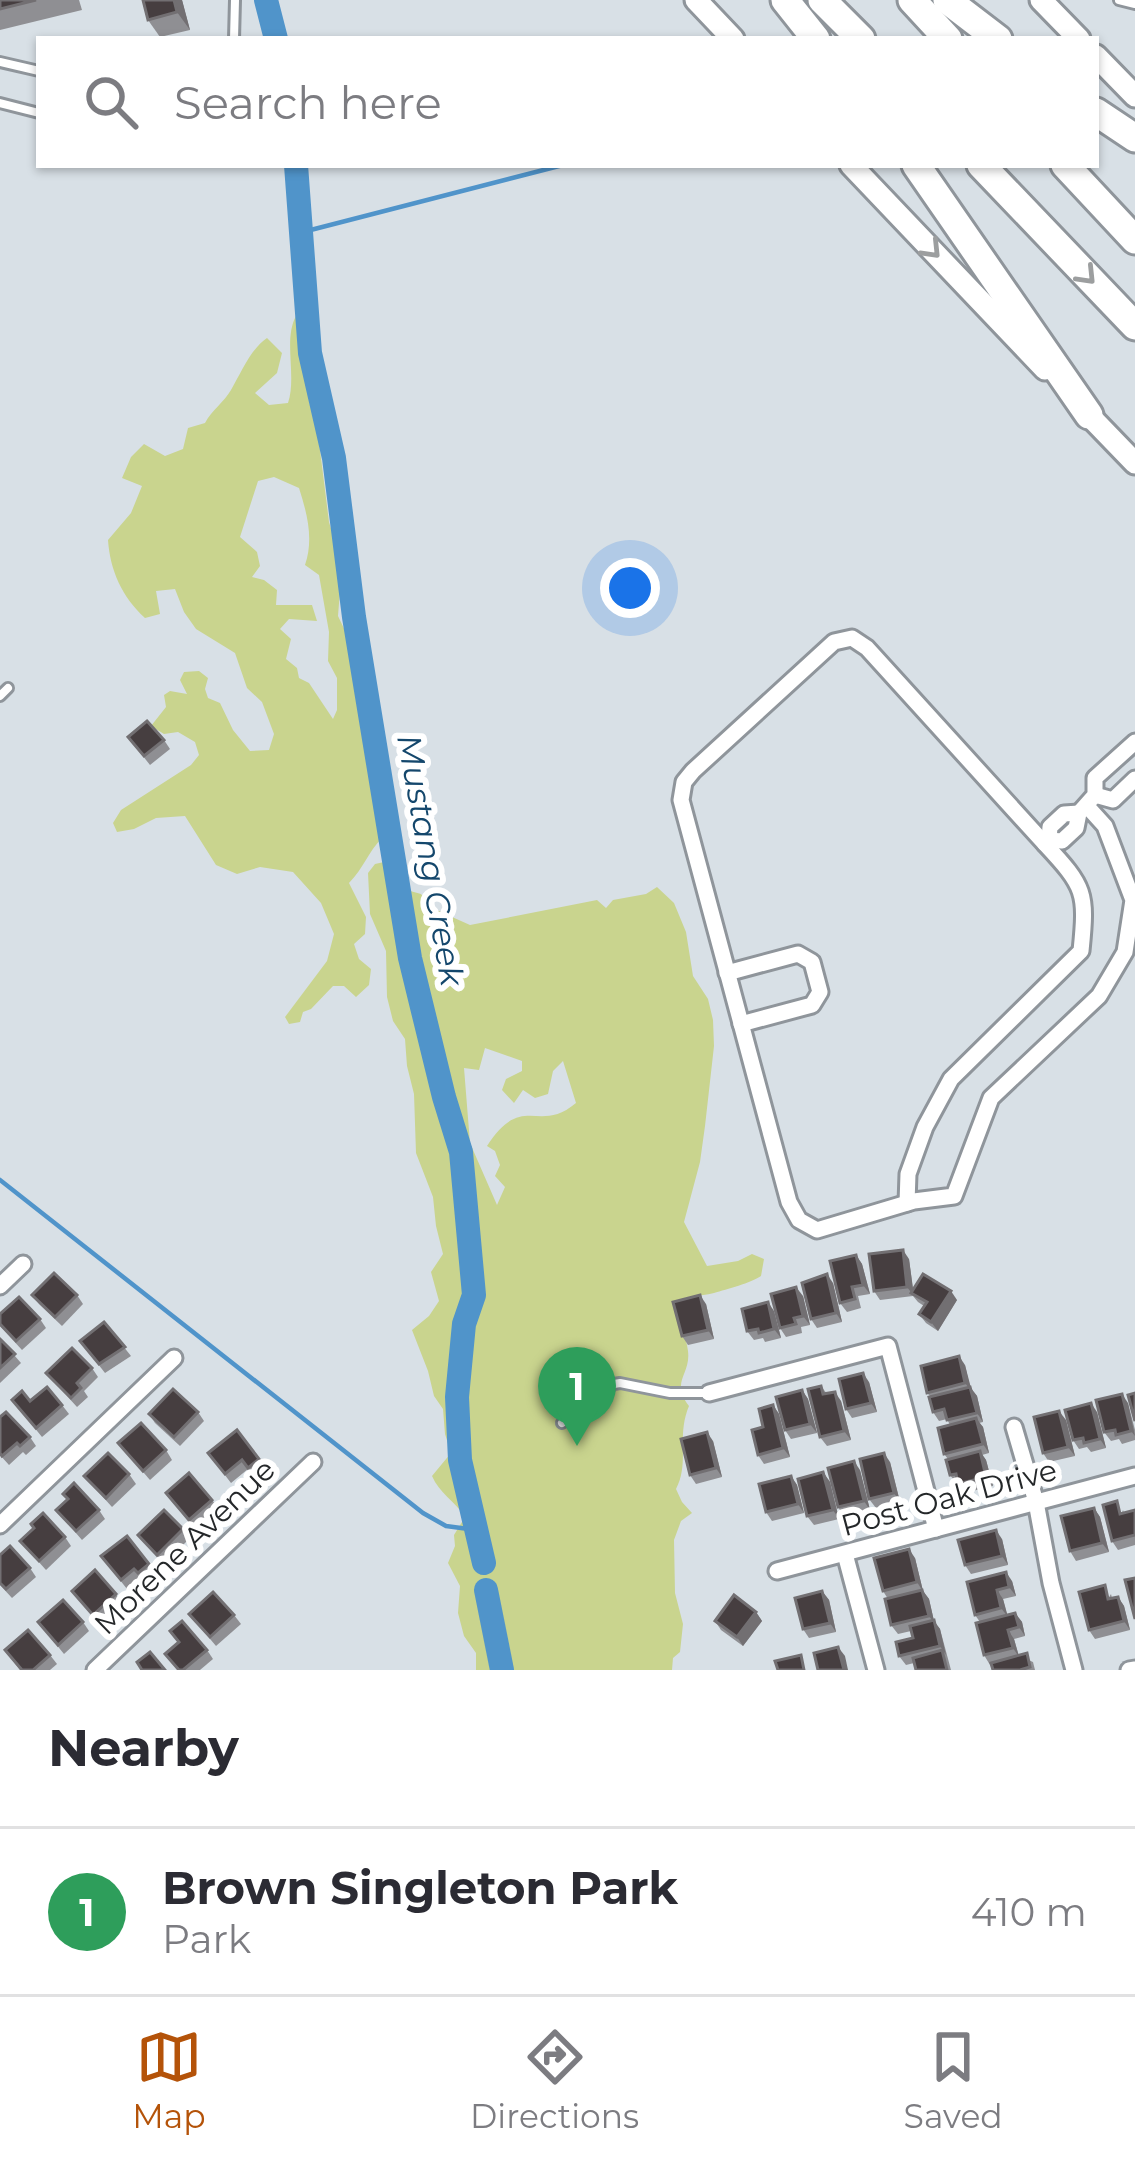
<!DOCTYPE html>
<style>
:root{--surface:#fff;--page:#f2f2f3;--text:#2b2b33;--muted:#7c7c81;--line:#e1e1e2;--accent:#b45309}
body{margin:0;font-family:Montserrat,sans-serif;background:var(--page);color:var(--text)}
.you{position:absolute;left:630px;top:588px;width:42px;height:42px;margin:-30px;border:9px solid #fff;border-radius:50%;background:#1a73e8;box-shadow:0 0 0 18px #1a73e833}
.badge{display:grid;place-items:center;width:78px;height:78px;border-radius:50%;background:var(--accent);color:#fff;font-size:39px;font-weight:700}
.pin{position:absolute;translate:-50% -99px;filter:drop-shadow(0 3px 6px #0008)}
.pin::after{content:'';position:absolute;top:63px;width:42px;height:36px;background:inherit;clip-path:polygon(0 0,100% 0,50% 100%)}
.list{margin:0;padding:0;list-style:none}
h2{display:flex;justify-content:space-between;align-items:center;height:156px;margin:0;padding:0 48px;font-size:51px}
h2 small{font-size:39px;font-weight:400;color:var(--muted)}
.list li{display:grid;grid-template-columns:78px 1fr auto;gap:36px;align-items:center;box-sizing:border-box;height:168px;padding:0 48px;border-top:3px solid var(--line)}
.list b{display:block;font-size:45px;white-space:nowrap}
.list p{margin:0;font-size:39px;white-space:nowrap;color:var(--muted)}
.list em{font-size:39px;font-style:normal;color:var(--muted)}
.icon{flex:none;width:66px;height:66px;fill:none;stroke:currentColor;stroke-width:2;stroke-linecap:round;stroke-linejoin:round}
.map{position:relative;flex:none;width:1135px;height:1670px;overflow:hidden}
.search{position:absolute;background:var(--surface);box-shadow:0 3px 9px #0004;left:36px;right:36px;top:36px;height:132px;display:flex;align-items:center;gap:30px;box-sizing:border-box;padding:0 42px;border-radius:0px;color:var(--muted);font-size:45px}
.sheet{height:324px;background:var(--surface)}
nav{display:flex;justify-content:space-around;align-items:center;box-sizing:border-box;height:168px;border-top:3px solid var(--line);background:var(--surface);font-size:33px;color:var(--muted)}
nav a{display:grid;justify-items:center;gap:6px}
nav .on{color:var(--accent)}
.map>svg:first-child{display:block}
</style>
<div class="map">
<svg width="1135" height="1670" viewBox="0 0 1135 1670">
<rect width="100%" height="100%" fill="#d8e0e6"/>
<g fill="#c9d48e" fill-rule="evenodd">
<path d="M296,316l7,15 -1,18 6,24 1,29 8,24 12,96 13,43 -4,51 34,71 12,40 -15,31 14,79c-16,16 -19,31 -34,46l17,34 -1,17 -11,10 5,15 12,10 -2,16 -13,12 -12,-11h-11l-22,23 -8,3 -3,10 -11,2 -4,-7 42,-56 7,-27 -13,-31 -28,-31 -33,-5 -23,7 -21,-9 -31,-49 -29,2 -22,11 -17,3 -4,-9 8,-13 70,-45 8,-10 -4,-13 -17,-10 -14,2 -13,-8 15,-19 -2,-12 6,-4 17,3 -7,-14 4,-8 15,-1 9,7 -3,11 3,9 12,5 13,27 17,21 19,-1 5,-16 -12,-32 -15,-14 -12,-35 -39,-24 -12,-17 -9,-23 -19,2 4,23 -15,4c-23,-21 -35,-48 -37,-78l23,-27 11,-27 -20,-8 9,-21 13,-13 21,12 18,-7 5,-21 17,-5c7,-13 19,-21 26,-33 11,-19 19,-40 36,-52l15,15 -5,20 -22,20 14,12 19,-2c9,-27 -5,-63 8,-87zM274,477l25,11c8,25 15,51 6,77l14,10 10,57 -1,29 9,17v32l-4,9 -24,-36 -10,-5 -2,-10 -11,-9 5,-20 -11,-10 9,-10 28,2 -5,-16h-36l1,-15 -13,-10 -12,-3 8,-11 -3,-14 -17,-15 18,-56z"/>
<path d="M384,862l8,6 4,19 25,7 11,14 38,17 127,-25 9,8 7,-8 33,-6 11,-7 17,16 12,29 7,44 15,23 5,21 1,26 -9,80 -5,36 -16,60 23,44 31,-5 14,-7 12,5 -3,17c-10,7 -34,13 -47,17 -15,4 -27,1 -39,10 4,16 11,33 13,48 3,24 -18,30 1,55 -13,31 1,56 -13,83l6,13 10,11 -11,8 -7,19 1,53 8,31 -3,28 -7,6 -1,12h-196v-17l-12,-17 -6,-23 2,-27 -12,-23 7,-17 -1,-11 11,-18c-10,-16 -26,-24 -33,-41l19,-23 -6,-19 -2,-25 -9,-13 -6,-25 -16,-41 17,-14 10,-15 -8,-29 12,-18 -7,-28 -3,-29 -17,-44 -2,-59 -7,-28 -2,-27 -12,-18 -6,-24 -1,-46 -16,-37 -2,-41 7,-9zM485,1048l37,13v10l-16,8 -4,11 12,13 9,-13 12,8 13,-4 5,-23 10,-10 13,42c-38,32 -53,-12 -89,43l8,5 5,14 -5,11 10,11 -8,18 -27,-62 -6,-75 15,2z"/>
</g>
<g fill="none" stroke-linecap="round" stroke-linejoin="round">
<g stroke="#5094ca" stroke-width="4.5">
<path d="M299,233l264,-68"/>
<path d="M0,1180l423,333 23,13 30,4"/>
</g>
<g stroke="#5094ca" stroke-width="24">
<path d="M266,0l10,39"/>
<path d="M296,165l14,188 24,105 20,159 56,341 34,139 17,55 13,143 -10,29 -7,73 3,63 24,103"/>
<path d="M486,1590l16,80"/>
</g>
<g stroke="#8f959b" stroke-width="14">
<g id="service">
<path d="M1119,0l16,4"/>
<path d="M234,39l1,-39"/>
<path d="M0,62l39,9"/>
<path d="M0,103l39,10"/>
<path d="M0,696l8,-8"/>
<path d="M562,1423l52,-39 6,-1 50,10h38"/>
</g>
</g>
<g stroke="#8f959b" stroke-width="21">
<g id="minor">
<path d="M1095,795l18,5 22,-21"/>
<path d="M1086,805l19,21 28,74 -8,52 -26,44 -108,102 -37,98 -40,5 -97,29 -18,-10 -10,-18 -108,-402 3,-18 9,-11 141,-129 18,-4 15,10 178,196 4,-4 13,1 14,-13 3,-15 16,-18v-17l40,-36"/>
<path d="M1049,840l1,-13 14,-13 15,-1"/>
<path d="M727,973l71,-19 14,8 8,30 -8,13 -71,19"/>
<path d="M907,1203l1,-29 17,-47 26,-48 130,-128c6,-59 4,-64 -36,-107"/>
<path d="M0,1286l23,-22"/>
<path d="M709,1393l179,-47 48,183"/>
<path d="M1014,1427l22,75 15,81 23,87"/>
<path d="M0,1525l174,-167"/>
<path d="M845,1554l31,116"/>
<path d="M777,1571l358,-95"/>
<path d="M95,1670l218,-208"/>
<path d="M1129,1670l6,-1"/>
</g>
</g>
<g stroke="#8f959b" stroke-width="27">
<g id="secondary">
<path d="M696,0l37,39"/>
<path d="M1041,0l38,39"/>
<path d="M1096,56l39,40"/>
<path d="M851,165l194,204"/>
<path d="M1079,405l56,58"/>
</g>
</g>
<g stroke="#8f959b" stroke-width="33">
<g id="motorway">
<path d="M785,0l31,39"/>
<path d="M822,0l39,39"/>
<path d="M912,0l36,39"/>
<path d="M947,0l51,39"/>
<path d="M1096,112l39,26"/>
<path d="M916,165l173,250"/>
<path d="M981,165l154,161"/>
<path d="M1065,165l70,75"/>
</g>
</g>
<use href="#service" stroke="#fff" stroke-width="8"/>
<use href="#minor" stroke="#fff" stroke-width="15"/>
<use href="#secondary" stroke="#fff" stroke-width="21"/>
<use href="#motorway" stroke="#fff" stroke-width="27"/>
</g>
<g fill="#8f8f93">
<path d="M0,0h79l3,10 -82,20z"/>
<path d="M182,0l8,30 -30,7 -12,-17z"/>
<path d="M164,740l6,9 -20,16 -15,-19z"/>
<path d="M856,1255l6,9 8,30 -12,2 3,12 -14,4 -7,-9z"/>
<path d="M909,1259l4,31 44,10 -19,31 -12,-8 -7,-9 5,-8 -6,-4 -5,-6 -33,4 -6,-9z"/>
<path d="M833,1283l9,39 -25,6 -6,-9z"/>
<path d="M32,1295h45l6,9 -21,22 -23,-22z"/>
<path d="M803,1296l7,29 -9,2 1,6 -16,4 -6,-9z"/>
<path d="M706,1304l8,35 -26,6 -6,-9z"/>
<path d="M774,1311l7,27 -16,4 -2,-4 -9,2 -7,-9z"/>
<path d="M0,1314l40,5 6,9 -24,22 -22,-24z"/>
<path d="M104,1322l27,34 -26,17 -25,-32z"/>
<path d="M0,1339l21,24 -21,20z"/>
<path d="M965,1365l5,22 7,9 6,26 -4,1 4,4 6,26 -7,2 4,5 7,26 -29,7 -14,-18 -2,-16 -4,-5 6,-29 -3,-6 -8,2 -6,-9 -2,-15 -4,-4z"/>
<path d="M92,1368l6,9 -14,14 4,6 -11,10 -31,-34z"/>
<path d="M869,1382l8,30 -25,6 -6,-9z"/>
<path d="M821,1386l6,8 14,7 10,39 -24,6 -7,-9z"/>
<path d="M802,1390l6,9 9,34 -26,6 -6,-9z"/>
<path d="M12,1400l50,5 7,9 -27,23z"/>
<path d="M1128,1403l7,27v10l-13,4 -3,-5 -8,2 -7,-9z"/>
<path d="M773,1405l6,9 11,43 -26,7 -6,-9z"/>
<path d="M198,1412l6,9 -24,25 -25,-23 -6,-9z"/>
<path d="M1097,1412l9,36 -15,4 -4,-5 -8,2 -6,-9z"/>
<path d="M0,1417l30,20 6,9 -10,9 -3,-3 -14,13 -9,-10z"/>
<path d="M1066,1420l9,36 -26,6 -6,-9z"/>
<path d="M237,1430l29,38 -12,9 -6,-8 -17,14 -23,-30z"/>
<path d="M713,1441l9,36 -26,7 -6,-9z"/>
<path d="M118,1443l48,7 6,10 -22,20z"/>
<path d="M890,1462l10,40 -24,6 -7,-9z"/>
<path d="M860,1470l10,40 -26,6 -6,-9z"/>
<path d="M823,1472l7,10 9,37 -25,6 -7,-9z"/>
<path d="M129,1474l7,10 -24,23 -28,-31z"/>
<path d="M791,1476l6,9 7,28 -32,8 -6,-9z"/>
<path d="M166,1493l46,7 7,9 -24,20z"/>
<path d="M63,1494l36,16 6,9 -23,21 -26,-30 11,-10z"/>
<path d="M1094,1508l6,9 9,35 -33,9 -6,-10z"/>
<path d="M1123,1510l1,3 11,-3v35l-17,5 -6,-9z"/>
<path d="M183,1529l7,9 -26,26 -26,-29z"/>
<path d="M65,1537l6,9 -25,24 -26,-29z"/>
<path d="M1002,1539l6,26 -37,9 -6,-9z"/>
<path d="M0,1555l30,13 6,9 -24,21 -12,-13z"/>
<path d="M101,1556l48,8 6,9 -11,9 -3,-4 -14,11z"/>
<path d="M915,1558l8,33 6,8 5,22 6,8 11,41h-35l-2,-7 -8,2 -7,-9 14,-18 -2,-7 -13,3 -7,-9 -3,-26 -5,-8z"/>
<path d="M1012,1581l4,15 -13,3 4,16 8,-2 7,9 3,14 -11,3 5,17 14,6 2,8h-42l-9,-15 -4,-33 -5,-7 -8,-33z"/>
<path d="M72,1591l44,3 7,10 -23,20z"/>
<path d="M822,1591l7,9 7,32 -27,6 -6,-9z"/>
<path d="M1111,1594l1,4 6,-1 6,9 6,24 -35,9 -6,-9z"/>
<path d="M756,1612l6,9 -19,25 -22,-16 -6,-9z"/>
<path d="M189,1614l45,1 7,9 -25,22z"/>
<path d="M38,1622h45l6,9 -25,23z"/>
<path d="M178,1642l29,8 6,9 -13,11h-22l-13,-16z"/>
<path d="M5,1650l45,5 7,9 -7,6h-30z"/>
</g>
<g fill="#726f72">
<path d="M174,0h8l8,30 -13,-18z"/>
<path d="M903,1250l6,9 5,37 -7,-9z"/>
<path d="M856,1255l6,9 8,30 -7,-9z"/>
<path d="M827,1274l6,9 9,39 -6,-9z"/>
<path d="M796,1287l7,9 7,29 -7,-9z"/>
<path d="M951,1291l6,9 -19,31 -7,-9z"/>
<path d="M700,1295l6,9 8,35 -6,-9z"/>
<path d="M768,1302l6,9 7,27 -7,-9z"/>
<path d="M959,1356l6,9 7,27 -7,-9z"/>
<path d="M863,1373l6,9 8,30 -6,-9z"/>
<path d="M970,1387l7,9 6,26 -6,-9z"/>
<path d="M802,1390l6,9 9,34 -7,-9z"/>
<path d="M835,1392l6,9 10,39 -7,-9z"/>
<path d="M1122,1394l6,9 7,33 -4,-5z"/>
<path d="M1091,1403l6,9 9,36 -6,-9z"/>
<path d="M773,1405l6,9 11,43 -7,-9z"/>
<path d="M1059,1411l7,9 9,36 -7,-9z"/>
<path d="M976,1418l7,9 6,26 -6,-9z"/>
<path d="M707,1432l6,9 9,36 -6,-9z"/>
<path d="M980,1451l6,9 7,26 -7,-9z"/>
<path d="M884,1453l6,9 10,40 -6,-9z"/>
<path d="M854,1461l6,9 10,40 -6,-9z"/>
<path d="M823,1472l7,10 9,37 -6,-9z"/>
<path d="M791,1476l6,9 7,28 -6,-9z"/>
<path d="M1094,1508l6,9 9,35 -7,-9z"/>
<path d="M996,1530l6,9 6,26 -6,-9z"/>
<path d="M909,1549l6,9 8,33 6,8 5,22 6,8 6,26 -6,-9 -5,-22 -6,-8 -7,-26 -5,-8z"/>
<path d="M1006,1572l6,9 4,15 -7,-9z"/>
<path d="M997,1590l6,9 5,18 -7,-9z"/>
<path d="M822,1591l7,9 7,32 -6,-9z"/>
<path d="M1118,1597l6,9 6,24 -6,-9z"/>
<path d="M756,1612l6,9 -19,25 -6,-9z"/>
<path d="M1015,1613l7,9 3,14 -6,-9z"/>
<path d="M1008,1630l6,9 5,18 -6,-9z"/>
<path d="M838,1647l7,9 3,14h-4z"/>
</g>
<g fill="#463e40" stroke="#726f72" stroke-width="3">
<path d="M0,0h36l-36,9z"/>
<path d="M143,0h31l3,12 -29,8z"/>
<path d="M147,721l17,19 -20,16 -16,-19z"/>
<path d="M903,1250l4,37 -33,4 -5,-37z"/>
<path d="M856,1255l7,30 -11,2 3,12 -15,4 -10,-42z"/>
<path d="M54,1273l23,22 -22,22 -23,-22z"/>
<path d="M827,1274l9,39 -25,6 -9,-36z"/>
<path d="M923,1274l28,17 -20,31 -12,-8 8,-12 -16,-9z"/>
<path d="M796,1287l7,29 -9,2 2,6 -16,4 -9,-34z"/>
<path d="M700,1295l8,35 -26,6 -9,-34z"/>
<path d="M19,1297l21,22 -24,22 -16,-17v-10z"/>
<path d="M768,1302l6,27 -15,4 -1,-4 -11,2 -5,-22z"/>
<path d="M104,1322l21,25 -26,17 -19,-23z"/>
<path d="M0,1339l15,15 -15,14z"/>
<path d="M72,1348l20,20 -15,15 4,5 -10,10 -25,-25z"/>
<path d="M959,1356l6,27 -38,10 -6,-27z"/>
<path d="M863,1373l8,30 -25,6 -7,-30z"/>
<path d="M821,1386l2,8 12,-2 9,39 -24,6 -12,-48z"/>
<path d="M47,1387l15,18 -26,23 -24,-28 10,-9 8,10z"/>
<path d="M970,1387l7,26 -30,7 -3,-11 -11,3 -4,-15z"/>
<path d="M173,1389l25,23 -24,25 -25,-23z"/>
<path d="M802,1390l8,34 -25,6 -9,-33z"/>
<path d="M1135,1393v28l-7,-26z"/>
<path d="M1122,1394l9,37 -15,4 -1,-5 -11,2 -8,-32z"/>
<path d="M1091,1403l9,36 -16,4 -1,-5 -10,2 -8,-30z"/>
<path d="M773,1405l10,43 -25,7 -6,-25 11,-3 -4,-18z"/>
<path d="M1059,1411l9,36 -25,6 -9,-36z"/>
<path d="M6,1412l24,25 -10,9 -3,-3 -15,13 -2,-3v-36z"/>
<path d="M976,1418l7,26 -39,10 -6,-26z"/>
<path d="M141,1423l25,27 -23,21 -25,-28z"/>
<path d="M237,1430l22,29 -11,9 -6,-8 -17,14 -17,-21z"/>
<path d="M707,1432l9,36 -26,7 -9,-36z"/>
<path d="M980,1451l6,26 -28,7 -2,-10 -6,1 -4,-15z"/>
<path d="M108,1453l21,21 -23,24 -22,-22z"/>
<path d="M884,1453l10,40 -25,6 -9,-40z"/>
<path d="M854,1461l10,40 -26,6 -10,-39z"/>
<path d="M823,1472l10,38 -26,6 -9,-37z"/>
<path d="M189,1473l23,27 -23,20 -23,-27z"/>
<path d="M791,1476l7,28 -32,8 -7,-28z"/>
<path d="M74,1483l25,27 -23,21 -20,-21 12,-11 -5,-5z"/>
<path d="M1117,1501l3,13 15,-4v25l-23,6 -9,-36z"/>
<path d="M1094,1508l8,35 -32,8 -9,-35z"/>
<path d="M164,1510l19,19 -26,26 -19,-20z"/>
<path d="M43,1513l22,24 -26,24 -19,-20 14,-13 -3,-4z"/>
<path d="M996,1530l6,26 -37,9 -7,-25z"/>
<path d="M127,1536l22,28 -11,9 -4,-4 -13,11 -20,-24z"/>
<path d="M10,1546l20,22 -24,21 -6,-6v-28z"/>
<path d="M909,1549l8,33 -34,9 -9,-33z"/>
<path d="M95,1570l21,24 -23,21 -21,-24z"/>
<path d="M1006,1572l3,15 -12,3 4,18 -26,7 -8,-33z"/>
<path d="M1135,1578v41l-10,-39z"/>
<path d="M1105,1585l3,14 10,-2 6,24 -35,9 -10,-38z"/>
<path d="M922,1590l7,26 -38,9 -6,-26z"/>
<path d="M822,1591l8,32 -27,6 -8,-31z"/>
<path d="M213,1592l21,23 -24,22 -21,-23z"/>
<path d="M734,1595l22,17 -19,25 -22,-16z"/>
<path d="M63,1600l20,22 -25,23 -20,-23z"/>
<path d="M1015,1613l4,14 -11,3 5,18 -29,7 -8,-32z"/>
<path d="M934,1620l6,26 -41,10 -3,-14 17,-4 -3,-12z"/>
<path d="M182,1621l25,29 -24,20h-4l-14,-16 14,-12 -9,-11z"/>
<path d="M28,1630l22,25 -17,15h-11l-17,-20z"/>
<path d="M838,1647l6,23h-26l-4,-17z"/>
<path d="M942,1650l5,20h-31l-3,-12z"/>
<path d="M150,1652l15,18h-23l-5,-8z"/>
<path d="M1027,1653l3,14 -10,3h-27l-2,-7z"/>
<path d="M801,1655l3,15h-26l-3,-9z"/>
</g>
<defs><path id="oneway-chevron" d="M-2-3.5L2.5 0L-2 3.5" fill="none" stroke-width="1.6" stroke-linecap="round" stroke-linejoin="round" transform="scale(3)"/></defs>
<g stroke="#9c9e9f">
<use href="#oneway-chevron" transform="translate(932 250) rotate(46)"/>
<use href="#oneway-chevron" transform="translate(1087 276) rotate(46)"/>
</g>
<g text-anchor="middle" stroke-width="12" stroke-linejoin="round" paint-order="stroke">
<g font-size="30" fill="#242729" stroke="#fff">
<text transform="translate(949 1498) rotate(-15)" y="10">Post Oak Drive</text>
<text transform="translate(185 1547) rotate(-44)" y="10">Morene Avenue</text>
</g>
<g font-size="33" font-style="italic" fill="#14476c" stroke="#fff">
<text transform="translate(431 860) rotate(80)" y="12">Mustang Creek</text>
</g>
</g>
</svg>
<div class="you"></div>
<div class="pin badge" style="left:577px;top:1446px;background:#2e9e5b">1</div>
<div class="search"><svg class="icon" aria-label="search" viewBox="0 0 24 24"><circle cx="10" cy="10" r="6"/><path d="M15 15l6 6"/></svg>Search here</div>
</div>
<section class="sheet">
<h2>Nearby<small></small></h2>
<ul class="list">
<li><span class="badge" style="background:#2e9e5b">1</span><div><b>Brown Singleton Park</b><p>Park</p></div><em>410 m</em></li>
</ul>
</section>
<nav>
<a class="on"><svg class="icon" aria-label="map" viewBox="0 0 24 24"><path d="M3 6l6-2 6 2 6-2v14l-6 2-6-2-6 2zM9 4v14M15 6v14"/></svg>Map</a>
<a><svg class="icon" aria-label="directions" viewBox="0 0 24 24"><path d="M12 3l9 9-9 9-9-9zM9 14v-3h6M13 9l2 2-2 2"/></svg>Directions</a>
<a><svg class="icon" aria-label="saved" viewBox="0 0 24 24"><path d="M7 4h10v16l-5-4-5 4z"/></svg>Saved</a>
</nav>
